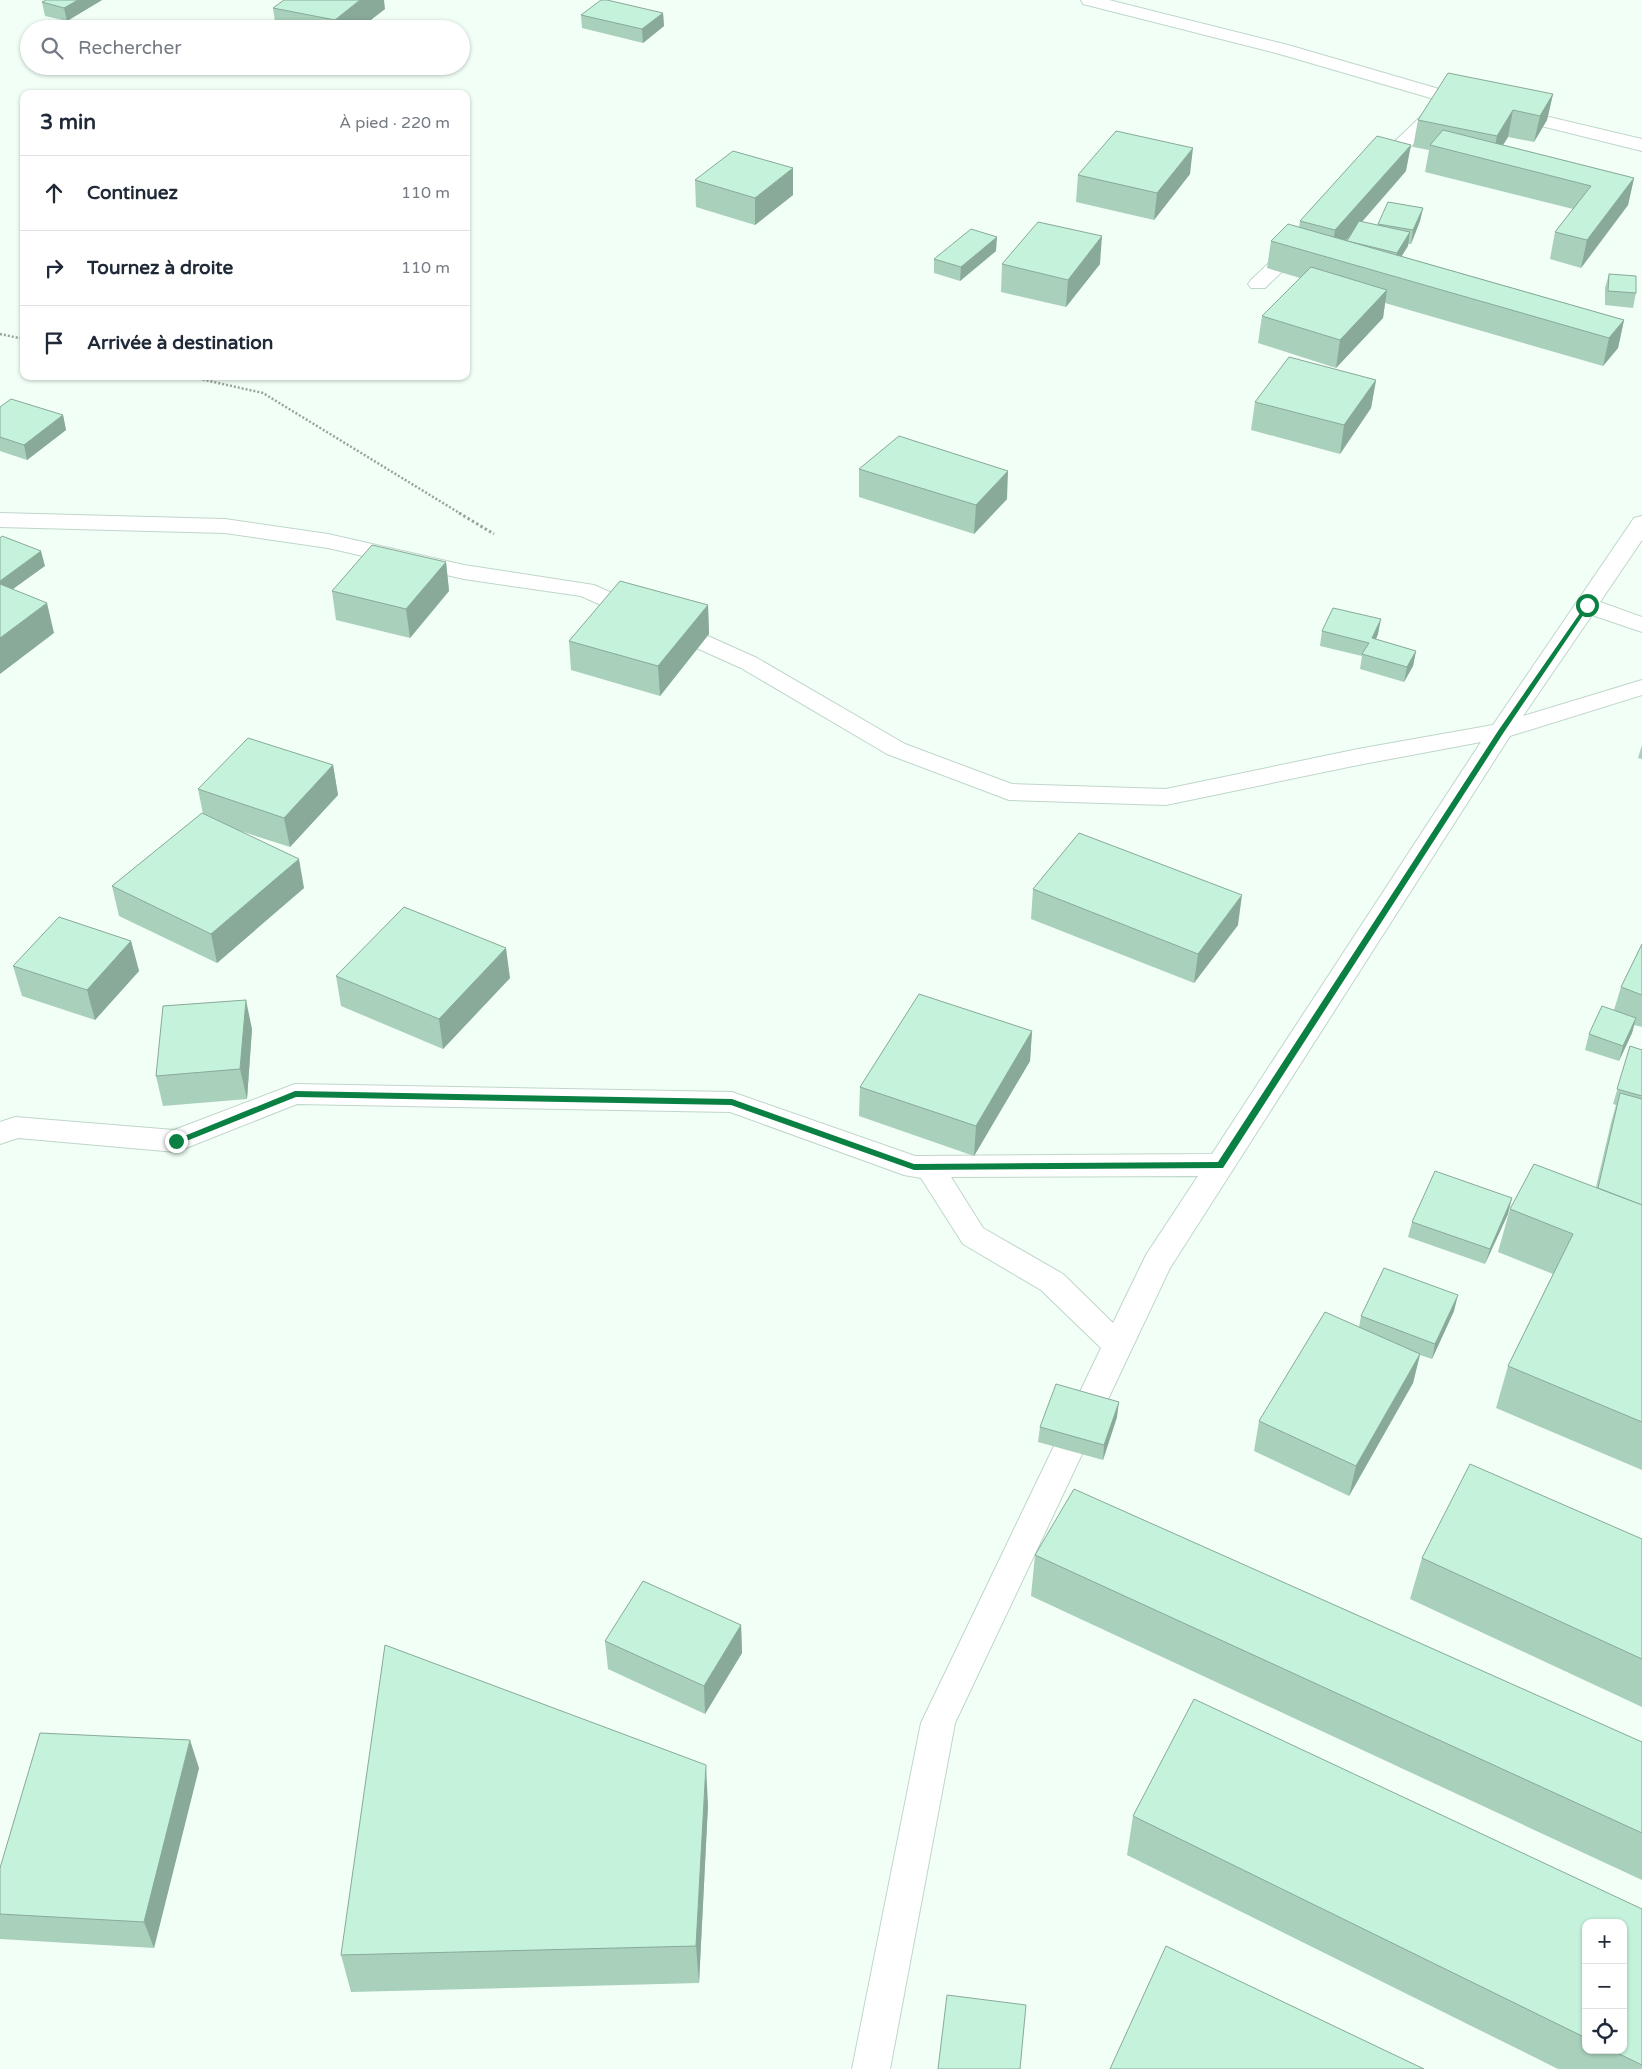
<!DOCTYPE html>
<html lang="fr">
<meta charset="utf-8">
<style>
:root{--surface:#fff;--page:#f2f2f3;--text:#1f2937;--muted:#747a83;--line:#e0e1e3}
body{margin:0;font-family:"Varela Round",sans-serif;background:var(--page);color:var(--text)}
.controls{position:absolute;right:15px;bottom:15px;display:grid;overflow:hidden;border-radius:10px;box-shadow:0 1px 4px #0004}
.controls button{width:45px;height:45px;display:grid;place-items:center;padding:0;border:0;border-bottom:1px solid var(--line);background:var(--surface);color:var(--text);font:25px sans-serif}
.stop{position:absolute;width:15px;height:15px;margin:-11px;border:4px solid #0b8043;border-radius:50%;background:#fff}
.stop.end{background:#0b8043;border-color:#fff;box-shadow:0 1px 5px #0008}
.list{margin:0;padding:0;list-style:none}
h2{display:flex;justify-content:space-between;align-items:center;height:65px;margin:0;padding:0 20px;font-size:21px}
h2 small{font-size:16px;font-weight:400;color:var(--muted)}
.list li{display:grid;grid-template-columns:32px 1fr auto;gap:15px;align-items:center;box-sizing:border-box;height:75px;padding:0 20px;border-top:1px solid var(--line)}
.list b{display:block;font-size:19px;white-space:nowrap}
.list em{font-size:16px;font-style:normal;color:var(--muted)}
.icon{flex:none;width:28px;height:28px;fill:none;stroke:currentColor;stroke-width:2;stroke-linecap:round;stroke-linejoin:round}
.map{position:relative;flex:none;width:1642px;height:2069px;overflow:hidden}
.search{position:absolute;background:var(--surface);box-shadow:0 1px 4px #0004;left:20px;top:20px;width:450px;height:55px;display:flex;align-items:center;gap:12px;box-sizing:border-box;padding:0 18px;border-radius:28px;color:var(--muted);font-size:19px}
.panel{position:absolute;background:var(--surface);box-shadow:0 1px 4px #0004;left:20px;top:90px;width:450px;height:290px;border-radius:10px}
.map>svg:first-child{display:block}
</style>
<div class="map">
<svg width="1642" height="2069" viewBox="0 0 1642 2069">
<rect width="100%" height="100%" fill="#f1fff7"/>
<g fill="none" stroke-linecap="round" stroke-linejoin="round">
<g stroke="#bfd6ca" stroke-width="2">
<g id="minor">
<path d="M1081,0h28l179,45 189,55 3,4 -3,4 -6,1 -22,-6 2,3 -3,4 -63,62h-14l-2,-4 2,-4 65,-62 5,-1 -165,-48 -193,-49z"/>
<path d="M1511,108l131,31v12l-137,-34 -3,-4 3,-4z"/>
<path d="M1299,239l7,2 3,4 -3,4 -41,39h-14l-3,-4 3,-4 41,-39z"/>
<path d="M0,513l225,6 103,15 136,31 130,20 163,73 148,86 107,40 154,5 192,-40 135,-24 141,-207 8,-2v24l-42,62 42,15v15l-50,-17 -69,101 119,-36v15l-132,41 -340,532 -215,455 -65,346h-38l69,-346 180,-375 -60,-58 -78,-46 -42,-66 -17,-3 -174,-63 -433,-8 -121,48 -158,-14 -18,6v-22l15,-5 159,13 121,-46 437,8 183,64 297,-2 269,-412 -123,23 -192,40 -157,-5 -122,-46 -146,-86 -160,-72 -117,-17 -136,-31 -103,-15 -225,-6zM1198,1176l-52,79 -33,68 -50,-49 -80,-46 -32,-51z"/>
</g>
</g>
<g stroke="#99a49e" stroke-width="2.5" stroke-dasharray="2 2" stroke-linecap="butt">
<path d="M0,334l24,5"/>
<path d="M187,376l76,17 198,121"/>
</g>
<path stroke="#99a49e" stroke-width="3" stroke-dasharray="2.5 2.5" stroke-linecap="butt" d="M459,513l35,21"/>
<use href="#minor" fill="#fff" fill-rule="evenodd"/>
</g>
<g fill="#a9d0bb" fill-rule="evenodd">
<path d="M102,0l-35,21 -22,-5 -3,-14z"/>
<path d="M273,8l112,1 -26,20h-83z"/>
<path d="M663,13l1,13 -21,17 -61,-15 -1,-13z"/>
<path d="M1553,94l-6,26 -13,22 -26,-5 -5,8 131,33 -6,27 -47,63 -31,-9 5,-27 18,-23 -148,-37 4,-22 -16,-3 5,-27z"/>
<path d="M1406,171l-44,51 16,3 10,-23 35,6 -3,13 -9,23h-3v2l-7,10 223,64 -6,28 -15,18 -218,-63 -2,15 -47,50 -78,-25 4,-27 38,-38 -33,-10 4,-27 28,-14 1,-6z"/>
<path d="M1190,174l-36,46 -78,-18 2,-27z"/>
<path d="M695,180l98,15 -38,30 -59,-18z"/>
<path d="M996,251l-36,30 -26,-8v-14z"/>
<path d="M1002,264h98l-34,43 -65,-15z"/>
<path d="M1609,274l27,19 -3,15 -28,-3v-17z"/>
<path d="M1376,380l-5,28 -31,46 -89,-24 4,-28z"/>
<path d="M0,407l63,8 3,15 -39,30 -27,-9z"/>
<path d="M859,469l148,30 -33,35 -115,-37z"/>
<path d="M446,562l3,29 -39,47 -74,-18 -4,-29z"/>
<path d="M708,605l1,29 -49,62 -89,-26 -2,-29z"/>
<path d="M1322,631l56,3 -2,5 40,12 -3,15 -9,16 -44,-13 2,-13 -42,-10z"/>
<path d="M1642,745v14l-4,-1z"/>
<path d="M333,765l5,30 -48,52 -53,-17 67,58 -87,75 -98,-47 -7,-30 91,-72 -5,-25z"/>
<path d="M1033,889l205,36 -44,58 -163,-64z"/>
<path d="M131,941l8,30 -44,49 -73,-24 -9,-30z"/>
<path d="M1642,944v83l-8,-2 -2,8 -13,28 -34,-11 4,-16 25,-24 7,-23z"/>
<path d="M336,976l174,2 -67,71 -102,-43z"/>
<path d="M252,1029l-5,70 -84,7 -7,-30z"/>
<path d="M1032,1031l-2,30 -56,95 -115,-40 1,-29z"/>
<path d="M1630,1046l12,4v420l-146,-62 12,-42 45,-92 -55,-22 12,-43 86,-22 15,-64 5,-18 -3,-1z"/>
<path d="M1508,1214l-23,50 -77,-27 4,-15z"/>
<path d="M1454,1311l-22,48 -12,-4 -7,28 -64,113 -95,-45 5,-30 100,-94 2,-11z"/>
<path d="M1117,1417l-14,43 -65,-18 2,-15z"/>
<path d="M1642,1539v168l-232,-108 12,-41z"/>
<path d="M1035,1555l607,187v138l-611,-284z"/>
<path d="M741,1625l1,28 -37,61 -97,-45 -3,-28z"/>
<path d="M199,1768l-45,180 -154,-9v-71z"/>
<path d="M708,1805l-9,178 -348,9 -10,-37z"/>
<path d="M1133,1816l509,93v160h-84l-431,-214zM1586,1923l37,127h-37z"/>
</g>
<g fill="#89a999">
<path d="M78,0h24l-35,21 -3,-13z"/>
<path d="M360,0h24l1,9 -26,20h-23l-1,-9z"/>
<path d="M663,13l1,13 -21,17 -1,-14z"/>
<path d="M1553,94l-6,26 -13,22 6,-26z"/>
<path d="M1513,110l-5,27 -15,24h-1l5,-25z"/>
<path d="M1411,145l-5,26 -75,86 4,-27z"/>
<path d="M1193,148l-3,26 -36,46 3,-27z"/>
<path d="M793,168v27l-38,30v-27z"/>
<path d="M1634,178l-6,27 -47,63 6,-28z"/>
<path d="M1423,208l-3,13 -9,23 2,-14z"/>
<path d="M1410,232l-2,14 -13,21 2,-14z"/>
<path d="M1102,236l-2,28 -34,43 2,-27z"/>
<path d="M997,237l-1,14 -36,30 1,-14z"/>
<path d="M1387,290l-4,28 -47,50 4,-28z"/>
<path d="M1624,320l-6,28 -15,18 6,-28z"/>
<path d="M1376,380l-5,28 -31,46 4,-29z"/>
<path d="M63,415l3,15 -39,30 -3,-15z"/>
<path d="M1008,471l-1,28 -33,35 2,-29z"/>
<path d="M41,551l4,15 -43,31 -2,-7v-9z"/>
<path d="M446,562l3,29 -39,47 -4,-29z"/>
<path d="M47,603l7,30 -54,41v-36z"/>
<path d="M708,605l1,29 -49,62 -2,-30z"/>
<path d="M1381,619l-3,15 -8,19 2,-15z"/>
<path d="M1416,651l-3,15 -9,16 3,-15z"/>
<path d="M333,765l5,30 -48,52 -6,-29z"/>
<path d="M299,859l5,29 -87,75 -6,-29z"/>
<path d="M1242,895l-4,30 -44,58 4,-29z"/>
<path d="M131,941l8,30 -44,49 -8,-30z"/>
<path d="M506,948l4,30 -67,71 -4,-30z"/>
<path d="M246,1000l6,29 -5,70 -7,-30z"/>
<path d="M1636,1018l-4,15 -13,28 4,-15z"/>
<path d="M1032,1031l-2,30 -56,95 2,-30z"/>
<path d="M1512,1198l-4,16 -23,50 5,-15z"/>
<path d="M1458,1295l-4,16 -22,48 3,-15z"/>
<path d="M1420,1354l-7,29 -64,113 7,-30z"/>
<path d="M1119,1402l-2,15 -14,43 1,-15z"/>
<path d="M741,1625l1,28 -37,61 -1,-28z"/>
<path d="M190,1740l9,28 -45,180 -10,-26z"/>
<path d="M706,1765l2,40 -9,178 -3,-37z"/>
</g>
<g fill="#c4f2da" stroke="#89a999">
<path d="M46,0h32l-14,8 -22,-6z"/>
<path d="M284,0h76l-25,20 -62,-12z"/>
<path d="M601,0h6l56,13 -21,16 -61,-14z"/>
<path d="M1448,73l105,21 -13,22 -27,-6 -16,26 -79,-16z"/>
<path d="M1443,130l191,48 -47,62 -32,-8 36,-46 -161,-41z"/>
<path d="M1116,131l77,17 -36,45 -79,-18z"/>
<path d="M1377,136l34,9 -76,85 -35,-9z"/>
<path d="M733,151l60,17 -38,30 -60,-18z"/>
<path d="M1388,202l35,6 -10,22 -35,-6z"/>
<path d="M1359,221l51,11 -13,21 -33,-8 -17,-4z"/>
<path d="M1038,222l64,14 -34,44 -66,-16z"/>
<path d="M1288,224l336,96 -15,18 -338,-97z"/>
<path d="M971,229l26,8 -36,30 -27,-8z"/>
<path d="M1311,267l76,23 -47,50 -78,-24z"/>
<path d="M1609,274l27,2v17l-28,-2z"/>
<path d="M1289,357l87,23 -32,45 -89,-23z"/>
<path d="M11,399l52,16 -39,30 -24,-8v-30z"/>
<path d="M899,436l109,35 -32,34 -117,-36z"/>
<path d="M2,536l39,15 -41,30v-43z"/>
<path d="M372,545l74,17 -40,47 -74,-18z"/>
<path d="M620,581l88,24 -50,61 -89,-25z"/>
<path d="M0,584l47,19 -47,35z"/>
<path d="M1333,608l48,11 -9,19 44,13 -9,16 -45,-13 7,-11 -47,-12z"/>
<path d="M248,738l85,27 -49,53 -86,-29z"/>
<path d="M202,813l97,46 -88,75 -99,-48z"/>
<path d="M1079,833l163,62 -44,59 -165,-65z"/>
<path d="M404,907l102,41 -67,71 -103,-43z"/>
<path d="M59,917l72,24 -44,49 -74,-24z"/>
<path d="M1642,944v51l-21,-8z"/>
<path d="M919,994l113,37 -56,95 -116,-39z"/>
<path d="M246,1000l-6,69 -84,7 7,-70z"/>
<path d="M1602,1006l34,12 -13,28 -34,-12z"/>
<path d="M1630,1046l12,4v46l-25,-7z"/>
<path d="M1620,1093l22,6v106l-44,-17z"/>
<path d="M1534,1164l108,41v217l-134,-56 65,-132 -63,-25z"/>
<path d="M1435,1171l77,27 -22,51 -78,-27z"/>
<path d="M1384,1268l74,27 -23,49 -74,-28z"/>
<path d="M1325,1312l95,42 -64,112 -97,-45z"/>
<path d="M1056,1384l63,18 -15,43 -64,-18z"/>
<path d="M1470,1464l172,75v120l-220,-101z"/>
<path d="M1074,1489l568,253v91l-607,-278z"/>
<path d="M643,1581l98,44 -37,61 -99,-45z"/>
<path d="M385,1645l321,120 -10,181 -355,9z"/>
<path d="M1194,1699l448,210v156l-31,-15h12v-127h-37v115l-453,-222z"/>
<path d="M40,1733l150,7 -46,182 -144,-8v-46z"/>
<path d="M1166,1946l258,123h-314z"/>
<path d="M947,1995l79,10 -6,64h-82z"/>
</g>
<path fill="#0b8043" d="M1587,603l3,2 -86,127 -281,436 -309,2 -183,-65 -435,-8 -117,47 -7,-3 123,-50 437,8 182,65 304,-2 280,-431z"/>
</svg>
<div class="controls">
<button>+</button>
<button>−</button>
<button><svg class="icon" aria-label="locate" viewBox="0 0 24 24"><circle cx="12" cy="12" r="6"/><path d="M12 2v4M12 18v4M2 12h4M18 12h4"/></svg></button>
</div>
<div class="stop" style="left:1587px;top:605px"></div>
<div class="stop end" style="left:176px;top:1141px"></div>
<div class="search"><svg class="icon" aria-label="search" viewBox="0 0 24 24"><circle cx="10" cy="10" r="6"/><path d="M15 15l6 6"/></svg>Rechercher</div>
<section class="panel">
<h2>3 min<small>À pied · 220 m</small></h2>
<ul class="list">
<li><svg class="icon" aria-label="ahead" viewBox="0 0 24 24"><path d="M12 20V5M6 11l6-6 6 6"/></svg><div><b>Continuez</b></div><em>110 m</em></li>
<li><svg class="icon" aria-label="right" viewBox="0 0 24 24"><path d="M7 20v-9h11M14 6l5 5-5 5"/></svg><div><b>Tournez à droite</b></div><em>110 m</em></li>
<li><svg class="icon" aria-label="arrive" viewBox="0 0 24 24"><path d="M6 21V4h12l-3 4 3 4H6"/></svg><div><b>Arrivée à destination</b></div></li>
</ul>
</section>
</div>
